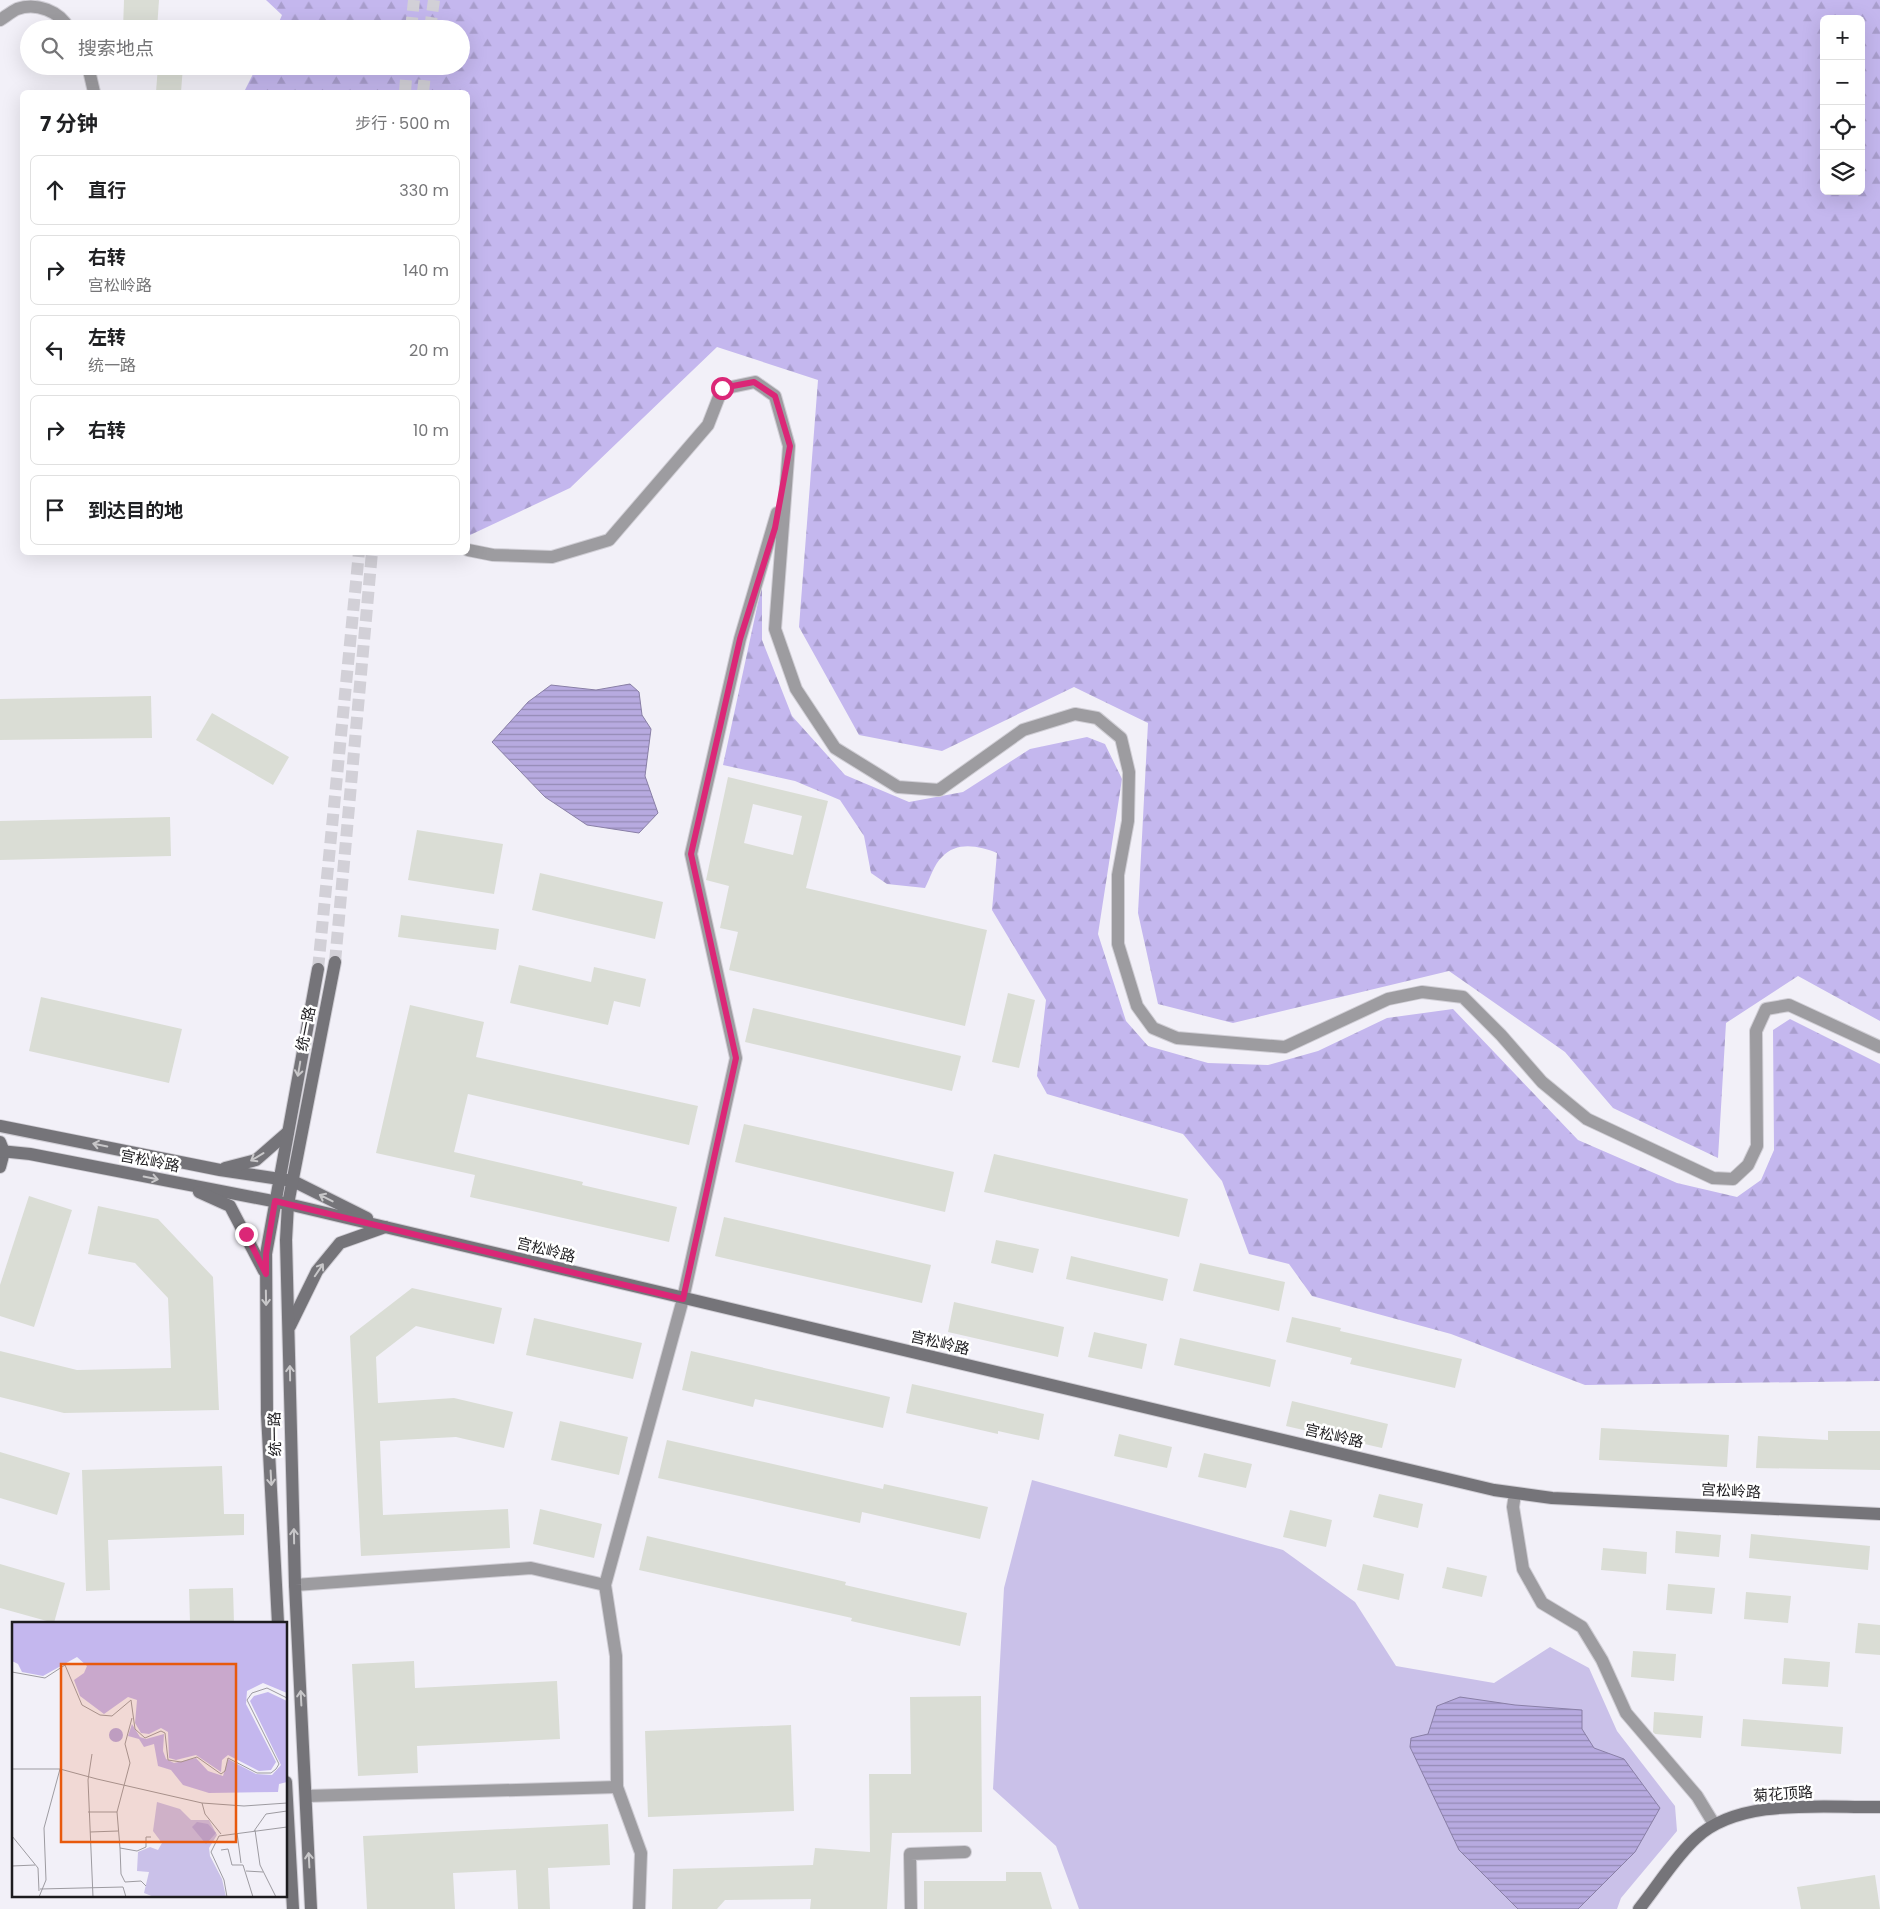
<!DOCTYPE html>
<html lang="zh">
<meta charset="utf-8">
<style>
:root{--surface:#fff;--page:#f2f2f2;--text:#202124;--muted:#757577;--line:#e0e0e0}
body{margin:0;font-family:Poppins,"Noto Sans SC",sans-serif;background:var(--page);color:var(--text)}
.controls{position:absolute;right:15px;top:15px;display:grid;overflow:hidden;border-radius:8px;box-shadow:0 5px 20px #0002}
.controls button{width:45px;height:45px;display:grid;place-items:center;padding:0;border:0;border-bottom:1px solid var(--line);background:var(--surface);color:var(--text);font:25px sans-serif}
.stop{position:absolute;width:15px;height:15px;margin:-11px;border:4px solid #db2777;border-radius:50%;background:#fff}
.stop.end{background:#db2777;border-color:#fff;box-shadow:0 1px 5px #0008}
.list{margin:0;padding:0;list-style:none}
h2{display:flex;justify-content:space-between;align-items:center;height:65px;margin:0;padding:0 20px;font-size:21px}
h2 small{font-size:16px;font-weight:400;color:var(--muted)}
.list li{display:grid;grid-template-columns:32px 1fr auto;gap:15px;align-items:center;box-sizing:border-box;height:70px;margin:0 10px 10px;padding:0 10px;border:1px solid var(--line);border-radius:8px}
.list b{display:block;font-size:19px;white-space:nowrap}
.list p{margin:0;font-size:16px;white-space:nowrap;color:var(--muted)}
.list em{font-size:16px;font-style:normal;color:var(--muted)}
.icon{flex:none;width:28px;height:28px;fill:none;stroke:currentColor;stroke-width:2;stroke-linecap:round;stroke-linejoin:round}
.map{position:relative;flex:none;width:1880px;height:1909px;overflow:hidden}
.search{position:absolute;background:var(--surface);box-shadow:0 5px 20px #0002;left:20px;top:20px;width:450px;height:55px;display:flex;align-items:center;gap:12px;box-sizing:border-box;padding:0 18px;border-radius:28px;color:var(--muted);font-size:19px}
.panel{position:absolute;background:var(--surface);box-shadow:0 5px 20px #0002;left:20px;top:90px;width:450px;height:465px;border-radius:8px}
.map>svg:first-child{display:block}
</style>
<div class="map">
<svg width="1880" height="1909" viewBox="0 0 1880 1909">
<defs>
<pattern id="forest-firs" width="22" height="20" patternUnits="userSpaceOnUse" patternTransform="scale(1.25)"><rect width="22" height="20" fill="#c4b7ee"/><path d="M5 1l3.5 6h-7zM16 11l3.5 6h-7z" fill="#a89dcc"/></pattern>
<pattern id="water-rules" width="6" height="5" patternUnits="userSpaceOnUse" patternTransform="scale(1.25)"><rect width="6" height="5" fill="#b7aae0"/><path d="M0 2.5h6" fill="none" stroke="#948ab5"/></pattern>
</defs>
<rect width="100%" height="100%" fill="#f2f0f8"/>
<g fill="url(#forest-firs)" fill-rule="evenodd">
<path d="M266,0h1614v1021l-82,-45 -72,47 -8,135 -105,-50 -48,-56 -116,-81 -216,52 -75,-19 -20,-91 10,-190 -74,-36 -132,64 -83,-16 -60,-108 19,-247 -101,-33 -147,141 -102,48v-444h-224l13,-26h204v-37h-185l6,-14zM1824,19h37v172h-37z"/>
<path d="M762,584v56l30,76 53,59 64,27 54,-10 67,-43 57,-12 18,7 17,35 -24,155 28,87 22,25 60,17 60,2 50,-14 69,-33 66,-9 125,131 99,43 60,14 24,-17 13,-30 -1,-120 17,-11 90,45v317l-295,4 -134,-51 -139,-38 -23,-32 -40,-10 -27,-73 -39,-47 -136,-40 -10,-18 9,-76 -54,-90 5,-57c-18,-7 -40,-12 -55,4 -8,7 -12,22 -17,31l-38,-4 -16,-11 -7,-37 -24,-36 -45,-19 -72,-16z"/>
</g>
<path fill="#cac1e9" d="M1032,1480l251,70 72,52 41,64 98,17 56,-36 39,21 28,63 58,75 2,25 -56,67 -4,11h-538l-23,-63 -63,-57 11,-201z"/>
<g fill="url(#water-rules)" stroke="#897fa6">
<path d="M630,684l9,8 3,23 9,14 -6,47 13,37 -19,20 -52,-8 -42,-28 -53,-55 36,-40 23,-17 45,5z"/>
<path d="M1460,1697l55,8 67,5v19l12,19 30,11 36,49 -25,44 -57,57h-60l-59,-59 -49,-103 1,-9 17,-4 9,-28z"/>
</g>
<g fill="#daddd5" fill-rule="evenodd">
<path d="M124,0h35l-2,29h-34z"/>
<path d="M158,66h25l-2,26h-25z"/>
<path d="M151,696l1,42 -152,2v-41z"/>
<path d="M212,713l77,44 -16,28 -77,-45z"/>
<path d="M728,777l100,24 -22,87 181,42 -22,96 -236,-56 9,-38 -18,-4 9,-42 -23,-6zM753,804l49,12 -9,39 -49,-12z"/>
<path d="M170,817l1,39 -171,4v-39z"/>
<path d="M417,830l86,14 -9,50 -86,-14z"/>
<path d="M540,873l123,29 -8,37 -123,-29z"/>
<path d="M401,915l98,14 -3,21 -98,-13z"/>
<path d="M519,965l72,17 3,-15 52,12 -6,28 -26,-6 -6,24 -98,-22z"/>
<path d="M1008,993l27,7 -16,68 -27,-6z"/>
<path d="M41,997l141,32 -13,54 -140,-32z"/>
<path d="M410,1005l74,17 -8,35 222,49 -9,39 -221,-51 -14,58 129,30 -1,3 95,22 -8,35 -199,-45 5,-22 -99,-22z"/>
<path d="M753,1008l208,48 -9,35 -207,-49z"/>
<path d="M744,1124l210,48 -9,40 -210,-50z"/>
<path d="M994,1154l194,45 -9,38 -195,-45z"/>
<path d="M29,1196l43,14 -38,117 -34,-11v-31z"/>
<path d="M98,1206l60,13 55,58 6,133 -155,3 -64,-16v-46l77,19 94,-2 -3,-70 -33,-35 -47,-9z"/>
<path d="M724,1217l207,48 -9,38 -207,-47z"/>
<path d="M996,1240l43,9 -6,24 -42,-10z"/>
<path d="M1071,1256l97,23 -5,22 -97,-22z"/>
<path d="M1200,1263l85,19 -6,29 -86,-20z"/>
<path d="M412,1288l90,20 -8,36 -78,-18 -40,31 2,46 76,-5 59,14 -9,36 -48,-11 -76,4 3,74 125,-6 2,39 -149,8 -11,-220z"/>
<path d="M954,1302l110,25 -6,30 -110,-25z"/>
<path d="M1292,1317l49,11 -1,3 122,28 -7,29 -105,-24 2,-6 -66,-16z"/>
<path d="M534,1318l108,25 -9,36 -107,-24z"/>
<path d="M1094,1332l53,12 -5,25 -54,-12z"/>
<path d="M1180,1338l96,22 -6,27 -96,-22z"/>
<path d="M691,1351l199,46 -7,31 -128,-29 -2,8 -71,-17z"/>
<path d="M912,1384l132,30 -5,26 -41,-9v3l-92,-21z"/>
<path d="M1292,1401l96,23 -6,24 -96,-22z"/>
<path d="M560,1421l68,16 -9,38 -68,-15z"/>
<path d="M1601,1428l128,7 -2,32 -128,-7z"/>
<path d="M1828,1431h52v39l-124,-2 2,-32 70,4z"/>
<path d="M1119,1434l53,13 -5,21 -53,-12z"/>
<path d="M667,1440l216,49 1,-5 104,23 -8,32 -118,-27 -2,11 -202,-45z"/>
<path d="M0,1452l70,21 -13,42 -57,-17z"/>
<path d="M1204,1453l48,11 -6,24 -48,-11z"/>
<path d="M222,1466l2,48h20v21l-136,5 2,50 -24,1 -4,-121z"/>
<path d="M1379,1494l44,10 -5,24 -45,-11z"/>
<path d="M540,1509l62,15 -8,34 -61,-14z"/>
<path d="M1290,1510l42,10 -6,27 -43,-10z"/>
<path d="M1676,1531l45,4 -2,22 -44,-4z"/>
<path d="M1751,1534l119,12 -2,24 -119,-12z"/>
<path d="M647,1536l199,46 -1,3 122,28 -7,33 -109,-25 1,-3 -213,-48z"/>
<path d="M1603,1548l44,4 -1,22 -45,-4z"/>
<path d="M0,1564l65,19 -11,40 -54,-15z"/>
<path d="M1363,1564l41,10 -5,26 -42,-10z"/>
<path d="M1447,1567l40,9 -5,21 -40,-9z"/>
<path d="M1668,1584l47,4 -3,26 -46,-4z"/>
<path d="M233,1588l1,35h-44l-1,-34z"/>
<path d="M1746,1592l45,4 -3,27 -44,-4z"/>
<path d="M1858,1623l22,2v30l-25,-2z"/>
<path d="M1633,1651l43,3 -2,27 -43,-4z"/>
<path d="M1784,1658l46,4 -2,25 -46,-3z"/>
<path d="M414,1661l1,27 142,-7 3,58 -143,7 1,27 -60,3 -6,-112z"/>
<path d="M981,1696l1,136 -90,1 -5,76h-77l1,-10 -86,1 -8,9h-45l1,-40 140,-4 2,-17 55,4 -1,-78h42l-1,-77z"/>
<path d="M1654,1712l49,4 -2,22 -46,-4 -2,-2z"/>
<path d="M1743,1719l100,8 -2,27 -100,-8z"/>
<path d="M791,1725l3,86 -146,6 -3,-86z"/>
<path d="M608,1824l2,41 -62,3 2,41h-32l-2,-39 -63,3 2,36h-88l-4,-73z"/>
<path d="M1006,1872h35l11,37h-128v-28h82z"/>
<path d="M1875,1875l5,34h-79l-4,-22z"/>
</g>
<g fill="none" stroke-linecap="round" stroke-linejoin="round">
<g stroke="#d2d0d7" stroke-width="12" stroke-dasharray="12 6" stroke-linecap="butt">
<path d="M411,29l3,-29"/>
<path d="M430,29l4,-29"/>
<path d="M405,92l2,-26"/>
<path d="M423,92l3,-26"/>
<path d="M335,962l37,-410"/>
<path d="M318,969l41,-417"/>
</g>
<g stroke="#d0ced5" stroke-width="14">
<g id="street">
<path d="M0,20c5,-3 11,-8 17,-11 19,-7 43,2 52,20"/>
<path d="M88,66l6,26"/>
<path d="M468,550l25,5 59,2 57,-17 99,-115 14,-36 33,-7 20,14 14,50 -14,183 21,60 39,59 63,39 41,3 84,-60 52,-16 22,4 24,20 8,34 -1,49 -10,54v69l19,62 16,22 24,10 108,9 103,-48 34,-7 41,5 38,38 41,47 45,37 126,59 20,1 15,-14 9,-19 -1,-115 10,-22 23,-4 91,42"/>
<path d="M1515,1494l-2,13 10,62 19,34 40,24 20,33 24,53 71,83 17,28"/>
<path d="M295,1585l236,-17 74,17"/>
<path d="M307,1796l310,-9"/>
<path d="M639,1909l2,-56 -24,-66 -1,-131 -11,-71 78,-286 53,-241 -45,-204 49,-215 37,-126"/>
<path d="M911,1909l-1,-55 55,-2"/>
</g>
</g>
<g stroke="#d0ced5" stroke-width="14">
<g id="secondary">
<path d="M0,1126l220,44 73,11 74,37"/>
<path d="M0,1142l4,10 -4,15"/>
<path d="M0,1151l30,3 258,50 1206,286 58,8 328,16"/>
<path d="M225,1168l31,-8 32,-28"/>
<path d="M199,1192l31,14 34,65"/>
<path d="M290,1326l27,-55 23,-28 45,-16"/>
<path d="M278,1623l-11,-209 -1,-160 52,-285"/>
<path d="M286,1782l7,127"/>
<path d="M311,1909l-16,-324 -9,-345 2,-36 47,-242"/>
<path d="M1639,1909c18,-22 36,-52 57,-71 44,-41 128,-30 184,-31"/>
</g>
</g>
<use href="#street" stroke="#9d9ca0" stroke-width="12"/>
<use href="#secondary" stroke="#757479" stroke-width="12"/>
</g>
<defs><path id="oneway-shaft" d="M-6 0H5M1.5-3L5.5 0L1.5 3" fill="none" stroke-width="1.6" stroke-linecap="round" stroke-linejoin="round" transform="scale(1.25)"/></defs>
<g stroke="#c8c7c9">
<use href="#oneway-shaft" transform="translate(299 1069) rotate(100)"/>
<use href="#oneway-shaft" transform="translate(100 1145) rotate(-168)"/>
<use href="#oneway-shaft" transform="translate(257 1157) rotate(149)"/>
<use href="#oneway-shaft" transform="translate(151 1178) rotate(11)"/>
<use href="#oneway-shaft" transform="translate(326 1198) rotate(-153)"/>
<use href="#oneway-shaft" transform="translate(319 1270) rotate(-56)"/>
<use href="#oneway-shaft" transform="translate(266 1298) rotate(89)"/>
<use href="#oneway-shaft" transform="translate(290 1373) rotate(-91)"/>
<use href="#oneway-shaft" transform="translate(271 1478) rotate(87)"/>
<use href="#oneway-shaft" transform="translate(294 1536) rotate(-91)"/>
<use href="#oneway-shaft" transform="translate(301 1698) rotate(-93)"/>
<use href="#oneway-shaft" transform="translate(309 1860) rotate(-93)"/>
</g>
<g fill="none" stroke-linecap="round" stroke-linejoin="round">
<path stroke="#db2777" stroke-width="6" d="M246,1234l20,40v-20l9,-53 408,98 53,-241 -45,-204 49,-215 35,-111 15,-82 -15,-50 -21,-14 -32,6"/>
</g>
<g text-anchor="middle" stroke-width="5" stroke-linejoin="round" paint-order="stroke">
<g font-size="15" fill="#1d1c1f" stroke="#fff">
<text transform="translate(306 1029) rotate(-79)" y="5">统一路</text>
<text transform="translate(150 1161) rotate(11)" y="5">宫松岭路</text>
<text transform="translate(546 1250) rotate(14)" y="5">宫松岭路</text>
<text transform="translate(940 1343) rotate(13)" y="5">宫松岭路</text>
<text transform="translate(275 1434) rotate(-91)" y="5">统一路</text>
<text transform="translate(1334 1436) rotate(13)" y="5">宫松岭路</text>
<text transform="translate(1731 1491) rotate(3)" y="5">宫松岭路</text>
<text transform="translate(1783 1794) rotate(-4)" y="5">菊花顶路</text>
</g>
</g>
<g transform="translate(12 1622)">
<rect width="275" height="275" fill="#f2f0f8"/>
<path d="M0,0h275v71l-24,-10 -16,8 -1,13 30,58 -5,8 -12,1 -31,-16 -6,5 -1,12 -25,-17 -20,5 -7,-2 -1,-26 -7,-4 -12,6 -8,-1 -6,-10 2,-23 -9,-3 -24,17 -24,-18 -6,-16 10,-7 3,-7 -10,-9 -34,19 -21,-4 -4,-8 -6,-3zM256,70l19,9v81l-8,2 -1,8 -69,1 -26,-8 -12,-15 -13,-4 -4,-22 -10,3 -5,-8 -11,-3 4,-12 8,13 6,2 18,-5 -1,17 3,8 8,4 22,-5 12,13 15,5 5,-17 28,15 16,1 9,-10 -31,-64 4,-5z" fill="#c4b7ee"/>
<path d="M145,180l23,7 11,11h18l8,15 -8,13 1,8 12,23 4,18h-72l-10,-4 5,-21 -12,-1 1,-19 12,-5 8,3 4,-7 -9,-12z" fill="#cac1e9"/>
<path d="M97 113a7 7 0 1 1 14 0a7 7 0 1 1-14 0ZM185,200l11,2 8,9 -10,11 -14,-17z" fill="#b7aae0"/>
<path fill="none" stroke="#9d9ba1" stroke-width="1" d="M0,50l33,6 20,-13 17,40 18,10 12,1 19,-16 4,29 10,9 16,-7 4,2 3,27 13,2 16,-5 24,17 4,-3 3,-13 29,15h14l5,-4 3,-5 -32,-64 5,-7 15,-5 20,10M120,96l-7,26 5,19 -13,49 3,36 17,3 9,-4v-10h5M80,132l-4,26 5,117M0,147h48l37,10M85,157l105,24 42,3 43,-3M190,181l3,11 16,20M76,190h29M243,208l5,35 16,32M242,209l12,-17 21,-3M78,210l28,-1M225,211l4,30M0,214l26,32 1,23M108,226l1,26 4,8 16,-1 5,5M209,228l7,-1 4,16h11l10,32M0,244l23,-1M234,249l17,1M28,267l83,-2 3,10M27,275l7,-17 -2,-52 16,-59M215,275l-3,-17 -13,-28 8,-16 68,-9"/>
<path fill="#e8590c" fill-opacity="0.15" stroke="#e8590c" stroke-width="2.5" d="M49,42h175v178h-175z"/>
<rect width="275" height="275" fill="none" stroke="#1d1c1f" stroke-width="2.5"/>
</g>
</svg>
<div class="controls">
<button>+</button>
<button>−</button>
<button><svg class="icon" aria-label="locate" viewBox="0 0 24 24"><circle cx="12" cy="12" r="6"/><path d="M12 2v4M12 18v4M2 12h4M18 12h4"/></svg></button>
<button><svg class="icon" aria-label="layers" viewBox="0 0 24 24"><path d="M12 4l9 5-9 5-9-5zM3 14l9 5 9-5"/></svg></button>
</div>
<div class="stop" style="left:722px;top:388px"></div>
<div class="stop end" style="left:246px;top:1234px"></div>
<div class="search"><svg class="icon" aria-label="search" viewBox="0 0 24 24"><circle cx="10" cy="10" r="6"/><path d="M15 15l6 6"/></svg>搜索地点</div>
<section class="panel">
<h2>7 分钟<small>步行 · 500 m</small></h2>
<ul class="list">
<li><svg class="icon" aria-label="ahead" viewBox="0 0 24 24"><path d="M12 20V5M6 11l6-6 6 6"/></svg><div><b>直行</b></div><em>330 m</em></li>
<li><svg class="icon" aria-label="right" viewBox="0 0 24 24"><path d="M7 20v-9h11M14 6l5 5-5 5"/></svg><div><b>右转</b><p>宫松岭路</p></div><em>140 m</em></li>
<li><svg class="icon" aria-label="left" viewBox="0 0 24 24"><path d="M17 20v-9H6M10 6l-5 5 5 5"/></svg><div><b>左转</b><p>统一路</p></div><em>20 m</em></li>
<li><svg class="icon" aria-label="right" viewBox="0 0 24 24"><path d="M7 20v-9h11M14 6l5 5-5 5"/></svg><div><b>右转</b></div><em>10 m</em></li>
<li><svg class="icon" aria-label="arrive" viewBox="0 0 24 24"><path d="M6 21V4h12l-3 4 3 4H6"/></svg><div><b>到达目的地</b></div></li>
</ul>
</section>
</div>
